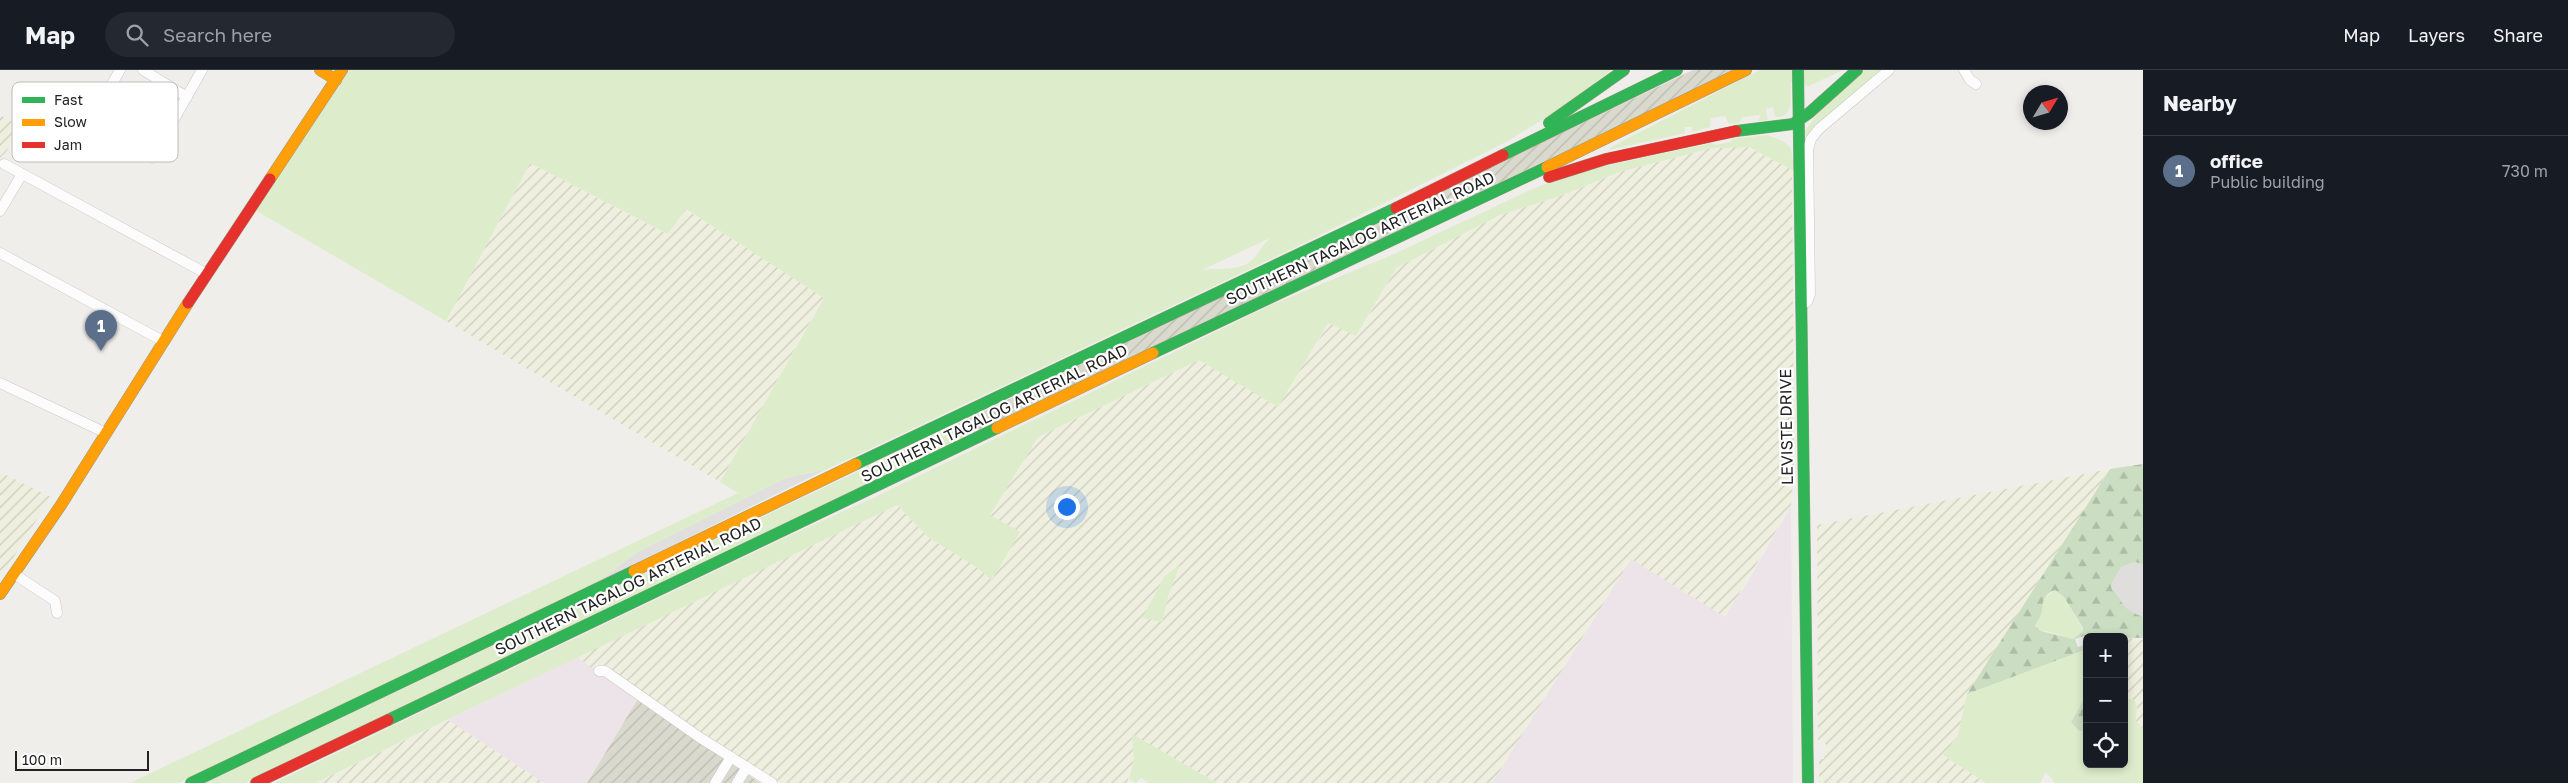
<!DOCTYPE html>
<meta charset="utf-8">
<style>
:root{--surface:#171b24;--page:#242831;--text:#f1f3f6;--muted:#9ea1a6;--line:#363941;--accent:#6a6968}
body{margin:0;font-family:"Golos Text",sans-serif;background:var(--page);color:var(--text)}
.controls{position:absolute;right:15px;bottom:15px;display:grid;overflow:hidden;border-radius:8px;box-shadow:0 2px 8px #0003}
.controls button{width:45px;height:45px;display:grid;place-items:center;padding:0;border:0;border-bottom:1px solid var(--line);background:var(--surface);color:var(--text);font:25px sans-serif}
.compass{position:absolute;left:2023px;top:15px;width:45px;height:45px;border-radius:50%;background:var(--surface);box-shadow:0 2px 8px #0003;rotate:52deg}
.scale{position:absolute;left:15px;bottom:12px;width:134px;box-sizing:border-box;padding-left:5px;border:2px solid #222;border-top:0;font-size:14px;line-height:18px;white-space:nowrap;color:#222;-webkit-text-stroke:4px #fff;paint-order:stroke}
.you{position:absolute;left:1066px;top:436px;width:18px;height:18px;margin:-12px;border:4px solid #fff;border-radius:50%;background:#1a73e8;box-shadow:0 0 0 8px #1a73e833}
.badge{display:grid;place-items:center;width:32px;height:32px;border-radius:50%;background:var(--accent);color:#fff;font-size:16px;font-weight:700}
.pin{position:absolute;translate:-50% -41px;filter:drop-shadow(0 1px 2px #0008)}
.pin::after{content:'';position:absolute;top:26px;width:18px;height:15px;background:inherit;clip-path:polygon(0 0,100% 0,50% 100%)}
.list{margin:0;padding:0;list-style:none}
h2{display:flex;justify-content:space-between;align-items:center;height:65px;margin:0;padding:0 20px;font-size:21px}
h2 small{font-size:16px;font-weight:400;color:var(--muted)}
.list li{display:grid;grid-template-columns:32px 1fr auto;gap:15px;align-items:center;box-sizing:border-box;height:70px;padding:0 20px;border-top:1px solid var(--line)}
.list b{display:block;font-size:19px;white-space:nowrap}
.list p{margin:0;font-size:16px;white-space:nowrap;color:var(--muted)}
.list em{font-size:16px;font-style:normal;color:var(--muted)}
.icon{flex:none;width:28px;height:28px;fill:none;stroke:currentColor;stroke-width:2;stroke-linecap:round;stroke-linejoin:round}
.map{position:relative;flex:none;width:2143px;height:713px;overflow:hidden}
header{display:flex;align-items:center;gap:30px;box-sizing:border-box;height:70px;padding:0 25px;background:var(--surface);border-bottom:1px solid var(--line)}
header strong{font-size:24px}
nav{display:flex;gap:28px;margin-inline-start:auto;font-size:18px}
.search{width:350px;height:45px;background:var(--page);display:flex;align-items:center;gap:12px;box-sizing:border-box;padding:0 18px;border-radius:28px;color:var(--muted);font-size:19px}
main{display:flex}
aside{flex:1;background:var(--surface)}
.map>svg:first-child{display:block}
</style>
<header>
<strong>Map</strong>
<div class="search"><svg class="icon" aria-label="search" viewBox="0 0 24 24"><circle cx="10" cy="10" r="6"/><path d="M15 15l6 6"/></svg>Search here</div>
<nav><a>Map</a><a>Layers</a><a>Share</a></nav>
</header>
<main>
<div class="map">
<svg width="2143" height="713" viewBox="0 0 2143 713">
<defs>
<pattern id="construction-furrows" width="10" height="10" patternUnits="userSpaceOnUse" patternTransform="scale(1.25)"><rect width="10" height="10" fill="#d9d9cd"/><path d="M-1 1l2-2M0 10L10 0M9 11l2-2" fill="none" stroke="#babab0"/></pattern>
<pattern id="farmland-furrows" width="10" height="10" patternUnits="userSpaceOnUse" patternTransform="scale(1.25)"><rect width="10" height="10" fill="#efefdf"/><path d="M-1 1l2-2M0 10L10 0M9 11l2-2" fill="none" stroke="#cdcdbf"/></pattern>
<pattern id="forest-firs" width="22" height="20" patternUnits="userSpaceOnUse" patternTransform="scale(1.25)"><rect width="22" height="20" fill="#cbdec1"/><path d="M5 1l3.5 6h-7zM16 11l3.5 6h-7z" fill="#aebea6"/></pattern>
</defs>
<rect width="100%" height="100%" fill="#f0eeeb"/>
<path fill="#dfdedc" d="M2135,492l8,2v53l-15,-7 -8,-9 -3,-8 -5,-3 -1,-5 10,-18z"/>
<g fill="#ede4e9">
<path d="M1791,436l2,277h-301l139,-224 110,34z"/>
<path d="M577,587l61,42 -51,84h-43l-96,-63z"/>
</g>
<g fill="url(#construction-furrows)">
<path d="M1693,0h42l-760,364 -7,-15z"/>
<path d="M638,629l122,84h-173z"/>
</g>
<g fill="url(#farmland-furrows)" fill-rule="evenodd">
<path d="M0,45l20,11 -13,25 -7,7z"/>
<path d="M1745,76l45,22 2,3 2,297 -3,38 -66,111 -94,-58 -139,224h-275l-84,-48 1,24 -7,24h-346l-80,-50 -96,-68 -7,-1 -6,4 -15,-11 320,-152 32,33 46,28 17,14 -2,-65 48,-78 161,-77 79,46 51,-83 28,13 39,-68 104,-53 63,-20 56,-23 93,-24zM1179,496l-10,27 -7,28 -13,-20z"/>
<path d="M530,93l137,71 18,-25 139,88 -104,185 -274,-161z"/>
<path d="M2110,399l-143,225 -9,41 -15,20 43,28h-167v-24h5l2,-15 -8,-3 -1,-216z"/>
<path d="M0,402l51,25 -51,82z"/>
<path d="M2124,567l19,3v89l-7,-8 1,-15 -9,-7h-4z"/>
<path d="M448,650l96,63h-229z"/>
</g>
<g fill="#ddeccb" fill-rule="evenodd">
<path d="M344,0h1268l-45,35 -61,37 -216,108 -465,220 -39,8 -150,75 -38,29 -420,201h-48l608,-290 -18,-11 104,-184 -138,-89 -18,25 -138,-71 -84,158 -191,-111zM1270,168c-6,5 -10,13 -15,19 -14,16 -35,10 -53,13z"/>
<path d="M1760,0h83l-34,16 -4,-1 -2,-7 -12,4c-2,12 5,37 -16,35l-2,-10 -7,2 2,11 -10,1 3,-6 -18,2 -4,6 -10,1 -4,-8 -14,2 -1,9 -18,5v-5h-7v6l-76,17 2,-3z"/>
<path d="M1864,0h21l-78,73 -2,-12 12,-17z"/>
<path d="M1768,65l15,6 8,7 3,23 -45,-24 -37,1 -93,24 -56,23 -63,20 -104,53 -40,68 -28,-13 -50,84 -79,-47 -161,77 -48,78 30,17 -28,48 -17,-14 -46,-28 -32,-33 -582,278h-41l506,-243 95,-43 394,-191 125,-52 136,-64 47,-18 135,-29 3,2 16,-3v-3z"/>
<path d="M968,349l7,15 -729,349h-41z"/>
<path d="M1180,495l-11,28 -7,29 -20,-4 22,-41z"/>
<path d="M2055,520l9,7 18,31 1,3 -10,8c-11,-2 -22,-9 -32,-8l-6,-5 8,-27z"/>
<path d="M2087,579v45l-16,28 16,8v34h37v-65h10l3,7 -1,15 7,8v54h-88l-9,-11 -6,11h-54l-43,-28 15,-20 9,-41z"/>
<path d="M1132,664l85,49h-68l-8,-5 -5,5 -7,-4 5,-20z"/>
</g>
<g fill="url(#forest-firs)" fill-rule="evenodd">
<path d="M2143,394v100l-8,-2 -14,5 -10,18 1,5c6,3 6,7 10,13 6,8 12,10 21,14v21l-56,-1v5l-3,-6 -9,3 3,8 9,-3v5l-120,45 143,-225zM2055,520l9,7 19,31v3l-10,8 -32,-8 -6,-5c2,-5 7,-11 7,-17 1,-9 2,-15 13,-19z"/>
<path d="M2087,624v36l-8,1 -8,-9z"/>
</g>
<path fill="#e0dfde" d="M825,400l-227,112 38,-29 150,-75z"/>
<g fill="none" stroke-linecap="round" stroke-linejoin="round">
<g stroke="#c9c8c7" stroke-width="11">
<g id="street">
<path d="M143,0l44,27"/>
<path d="M1964,0l6,10 6,4"/>
<path d="M112,14l8,-14"/>
<path d="M152,88l50,-88"/>
<path d="M4,94l203,110"/>
<path d="M0,141l22,-37"/>
<path d="M0,183l163,88"/>
<path d="M1801,233l6,-1 3,-8 -2,-145 3,-10 8,-10 70,-59"/>
<path d="M0,313l106,50"/>
<path d="M14,504l41,27 2,12"/>
<path d="M599,601h6l94,66 73,46"/>
<path d="M715,713l16,-26"/>
<path d="M737,713l10,-16"/>
</g>
</g>
<g stroke="#999a82" stroke-width="12">
<g id="fast">
<path d="M1798,0l10,713"/>
<path d="M1549,53l75,-53"/>
<path d="M1736,61l57,-7 16,-11 48,-43"/>
<path d="M1503,85l174,-85"/>
<path d="M1153,283l394,-186"/>
<path d="M856,394l540,-256"/>
<path d="M388,650l609,-292"/>
<path d="M191,713l443,-212"/>
</g>
</g>
<g stroke="#999a82" stroke-width="12">
<g id="slow">
<path d="M320,0l16,10"/>
<path d="M1547,97l199,-97"/>
<path d="M270,109l72,-109"/>
<path d="M997,358l156,-75"/>
<path d="M634,501l222,-107"/>
<path d="M0,524l61,-89 127,-202"/>
</g>
</g>
<g stroke="#999a82" stroke-width="12">
<g id="jam">
<path d="M1549,107l57,-18 130,-28"/>
<path d="M1396,138l107,-53"/>
<path d="M188,233l82,-124"/>
<path d="M256,713l132,-63"/>
</g>
</g>
<use href="#street" stroke="#fdfcfc" stroke-width="10"/>
<use href="#fast" stroke="#30b455" stroke-width="11"/>
<use href="#slow" stroke="#ff9f0a" stroke-width="11"/>
<use href="#jam" stroke="#e5322d" stroke-width="11"/>
</g>
<g text-anchor="middle" stroke-width="4.5" stroke-linejoin="round" paint-order="stroke">
<g font-size="16" fill="#222" stroke="#fff">
<text transform="translate(1360 168) rotate(-25)" y="6">SOUTHERN TAGALOG ARTERIAL ROAD</text>
<text transform="translate(994 343) rotate(-26)" y="6">SOUTHERN TAGALOG ARTERIAL ROAD</text>
<text transform="translate(1786 357) rotate(-91)" y="6">LEVISTE DRIVE</text>
<text transform="translate(628 516) rotate(-26)" y="6">SOUTHERN TAGALOG ARTERIAL ROAD</text>
</g>
</g>
<rect x="12" y="12" width="166" height="80" rx="8" fill="#fff" stroke="#bdbdbd" stroke-width="1"/>
<rect x="22" y="27" width="23" height="6" fill="#30b455"/>
<rect x="22" y="49" width="23" height="7" fill="#ff9f0a"/>
<rect x="22" y="72" width="23" height="6" fill="#e5322d"/>
<g font-size="14" fill="#222">
<text x="54" y="35">Fast</text>
<text x="54" y="57">Slow</text>
<text x="54" y="80">Jam</text>
</g>
</svg>
<div class="controls">
<button>+</button>
<button>−</button>
<button><svg class="icon" aria-label="locate" viewBox="0 0 24 24"><circle cx="12" cy="12" r="6"/><path d="M12 2v4M12 18v4M2 12h4M18 12h4"/></svg></button>
</div>
<svg class="compass" viewBox="-18 -18 36 36"><path d="M0-13l5 13h-10z" fill="#e53935"/><path d="M0 13l5-13h-10z" fill="#9ea1a6"/></svg>
<div class="scale">100 m</div>
<div class="you"></div>
<div class="pin badge" style="left:101px;top:281px;background:#5c6f8a">1</div>
</div>
<aside>
<h2>Nearby<small></small></h2>
<ul class="list">
<li><span class="badge" style="background:#5c6f8a">1</span><div><b>office</b><p>Public building</p></div><em>730 m</em></li>
</ul>
</aside>
</main>
